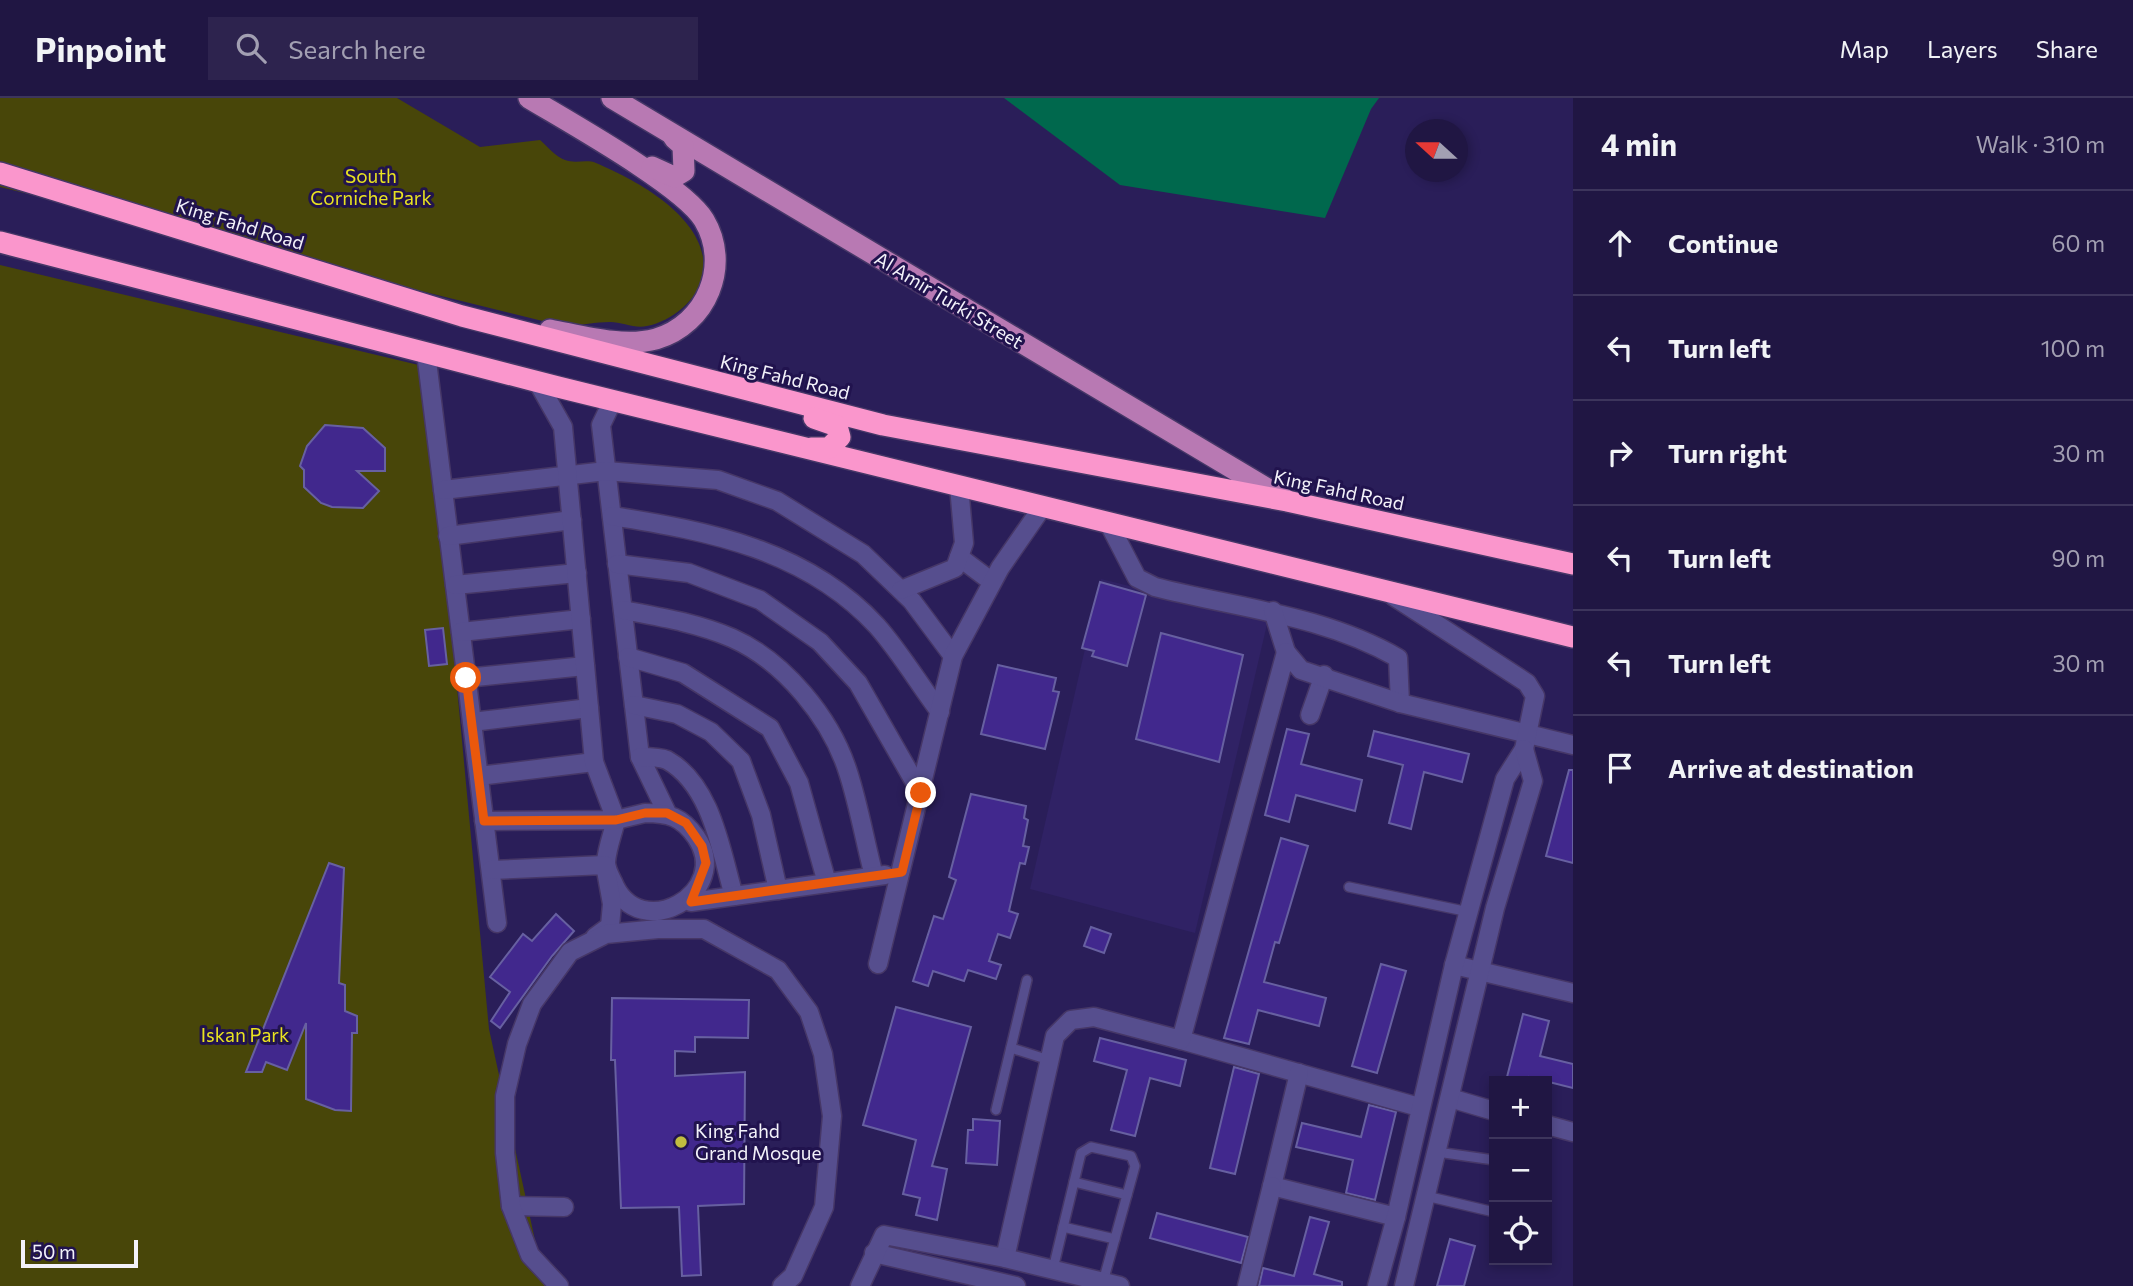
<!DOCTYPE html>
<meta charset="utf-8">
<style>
:root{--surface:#201643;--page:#2d234e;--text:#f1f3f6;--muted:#a29fb2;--line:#3d355c}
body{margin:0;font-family:Commissioner,sans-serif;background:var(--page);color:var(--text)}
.controls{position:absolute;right:21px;bottom:21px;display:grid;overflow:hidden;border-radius:0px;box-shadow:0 4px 10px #0003}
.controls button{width:63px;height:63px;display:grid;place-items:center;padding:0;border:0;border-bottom:2px solid var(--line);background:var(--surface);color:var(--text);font:35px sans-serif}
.compass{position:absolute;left:1405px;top:21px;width:63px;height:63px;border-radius:50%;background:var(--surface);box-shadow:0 4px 10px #0003;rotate:291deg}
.scale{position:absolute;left:21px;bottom:18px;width:117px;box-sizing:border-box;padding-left:7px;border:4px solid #f3f2fa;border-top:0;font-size:19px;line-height:24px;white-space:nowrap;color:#f3f2fa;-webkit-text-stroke:5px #21134e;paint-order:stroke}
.stop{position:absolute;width:21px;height:21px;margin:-16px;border:5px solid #ea580c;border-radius:50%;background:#fff}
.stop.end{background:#ea580c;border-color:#fff;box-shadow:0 2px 7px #0008}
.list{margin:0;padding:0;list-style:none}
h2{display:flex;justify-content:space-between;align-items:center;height:91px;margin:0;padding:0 28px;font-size:30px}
h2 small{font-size:23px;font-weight:400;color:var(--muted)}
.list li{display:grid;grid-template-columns:46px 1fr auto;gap:21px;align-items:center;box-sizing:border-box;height:105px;padding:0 28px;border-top:2px solid var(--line)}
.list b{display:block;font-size:26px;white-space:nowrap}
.list em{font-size:23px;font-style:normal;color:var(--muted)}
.icon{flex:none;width:38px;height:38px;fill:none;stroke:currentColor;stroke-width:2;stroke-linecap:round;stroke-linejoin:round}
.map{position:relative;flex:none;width:1573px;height:1188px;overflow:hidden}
header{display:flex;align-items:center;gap:42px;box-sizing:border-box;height:98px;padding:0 35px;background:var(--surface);border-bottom:2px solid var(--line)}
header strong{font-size:33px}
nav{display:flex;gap:38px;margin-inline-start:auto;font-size:24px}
.search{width:490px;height:63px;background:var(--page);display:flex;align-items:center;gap:18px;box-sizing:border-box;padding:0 24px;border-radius:0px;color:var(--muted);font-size:26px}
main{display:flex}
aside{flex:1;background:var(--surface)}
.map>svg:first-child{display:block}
</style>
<header>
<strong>Pinpoint</strong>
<div class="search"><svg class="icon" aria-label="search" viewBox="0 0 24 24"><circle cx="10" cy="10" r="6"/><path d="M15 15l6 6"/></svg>Search here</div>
<nav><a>Map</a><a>Layers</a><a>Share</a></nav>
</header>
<main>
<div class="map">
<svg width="1573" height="1188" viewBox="0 0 1573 1188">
<rect width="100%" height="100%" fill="#2a1e59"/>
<path fill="#302265" d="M1101,481l167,41 -73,313 -165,-44z"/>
<g fill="#484609">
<path d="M0,0h397l83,49 60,-7c7,6 16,17 25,20 10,4 22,-1 31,3 43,18 116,58 107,112 -5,25 -31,46 -56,51 -12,3 -25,-4 -37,-4 -14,0 -29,3 -43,5l-567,-140z"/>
<path d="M0,167l427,102 62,662 56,257h-545z"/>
</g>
<path fill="#00684d" d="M1004,0h375l-8,11 -46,109 -205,-33z"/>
<g fill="#41288d" stroke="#6760a1" stroke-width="2">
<path d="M325,327l38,3 22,20v23h-28l22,20 -16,17 -31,-1 -11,-4 -17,-16v-17l-4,-4 7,-20z"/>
<path d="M1100,484l46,13 -19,71 -35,-10 2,-5 -12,-3z"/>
<path d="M443,530l4,36 -18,2 -4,-36z"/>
<path d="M1161,535l82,22 -24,107 -83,-23z"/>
<path d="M998,567l58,13 -3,13 6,1 -14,57 -64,-15z"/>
<path d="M1287,631l22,5 -8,30 61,16 -7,31 -59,-16 -7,27 -24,-7z"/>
<path d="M1374,633l95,23 -7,28 -38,-10 -13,57 -22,-6 14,-58 -35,-9z"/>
<path d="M1569,672h4v93l-27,-7z"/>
<path d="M971,696l55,12 -2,12 4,2 -5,26 6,1 -4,17 -5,-1 -11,48 9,3 -8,24 -12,-4 -9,27 12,4 -5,14 -28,-9 -4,11 -31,-10 -5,15 -15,-5 21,-65 9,3 13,-39 -7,-3z"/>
<path d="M1281,740l27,8 -29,97 -4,-1 -11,40 62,16 -7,28 -61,-16 -9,34 -25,-6z"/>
<path d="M329,765l15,5 -5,115 6,2v26l12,5v17h-5l-1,78 -16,-1 -29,-11v-76l-19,47 -21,-8 -4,10h-16z"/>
<path d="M556,816l18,17 -22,25 -52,72 -9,-7 19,-29 -20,-15 33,-43 9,7z"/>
<path d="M1091,829l20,7 -7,19 -20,-7z"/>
<path d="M1381,866l25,7 -29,102 -25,-7z"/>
<path d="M612,900l137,2 -1,38 -53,-1v15l-20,-1v25l70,-4 -1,132 -46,2 3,69 -19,1 -3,-69 -58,1 -6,-148h-4z"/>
<path d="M896,909l75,20 -39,139 15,3 -10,51 -21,-5 4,-17 -17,-4 13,-54 -53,-15z"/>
<path d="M1523,916l26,7 -9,35 33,8v24l-44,-11 -1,4h-22z"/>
<path d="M1100,940l86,22 -6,26 -30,-8 -15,58 -24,-6 16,-60 -33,-9z"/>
<path d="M1234,969l25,7 -24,100 -25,-6z"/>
<path d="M1369,1007l27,7 -21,88 -29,-7 7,-33 -57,-13 6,-24 59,14z"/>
<path d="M973,1021l27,2 -3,44 -31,-2 2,-33h5z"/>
<path d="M1157,1115l91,24 -7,26 -91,-25z"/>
<path d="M1310,1119l19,5 -15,52 28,8v4h-83l4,-18 31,8z"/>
<path d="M1450,1141l25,7 -11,40h-27z"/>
</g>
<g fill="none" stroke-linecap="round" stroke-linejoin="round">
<g stroke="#463767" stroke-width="12">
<g id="lane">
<path d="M1349,789l120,25"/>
<path d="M1011,950l38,12"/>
<path d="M996,1012l31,-130"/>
<path d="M1437,1054l57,8"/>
<path d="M1074,1084l53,13"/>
<path d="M1426,1098l68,16"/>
<path d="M1063,1129l52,12"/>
<path d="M1053,1171l28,-116 10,-6 40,9 4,10 -32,116"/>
</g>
</g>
<g stroke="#463767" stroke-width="21">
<g id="street">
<path d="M426,255l71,570"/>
<path d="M613,302l-12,25 39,332 27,56"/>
<path d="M443,392l163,-19 112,9 59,21 86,53 49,47 41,55"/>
<path d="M612,418c97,15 195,34 265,110 23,26 42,58 63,86"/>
<path d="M1109,426l28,54 18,9c82,21 168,28 243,71l2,45"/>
<path d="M448,438l124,-16"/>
<path d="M959,459l32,24"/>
<path d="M617,466l72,9 71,27 60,42 38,41 63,110"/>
<path d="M455,487l122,-12"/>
<path d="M901,492l54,-22 9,-25 -5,-57"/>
<path d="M623,512c37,7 74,13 109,28 52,23 99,80 116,134 11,34 17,70 26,104"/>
<path d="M1273,513l13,41"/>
<path d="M461,534l120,-13"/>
<path d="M628,559l55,16 87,55 29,55 28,100"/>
<path d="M466,580l119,-12"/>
<path d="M634,607l43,9 34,18 30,29 20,54 17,75"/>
<path d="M1310,617l14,-40"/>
<path d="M472,624l117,-14"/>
<path d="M640,659c8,0 20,0 27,3 45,25 54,92 67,136"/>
<path d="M479,678l115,-14"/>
<path d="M645,715c24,0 37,4 51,24 38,55 -57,109 -83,45 -3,-6 -7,-13 -7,-20 1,-14 7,-29 10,-42z"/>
<path d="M484,723l132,-1 -22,-58 -31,-335 -26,-46"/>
<path d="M491,772l114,-5 7,39 -2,22 -15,11"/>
<path d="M691,804l194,-27"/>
<path d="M878,866l75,-308 47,-88 43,-62"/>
<path d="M1454,867l119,28"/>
<path d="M1181,942l238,67"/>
<path d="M1299,975l-27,113 124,31"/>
<path d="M1450,1000l44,13"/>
<path d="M1547,1027l26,7"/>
<path d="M511,1108l53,1"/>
<path d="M874,1155l142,33"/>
<path d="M1005,1160l50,-222 16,-16 23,-3 87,23 105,-388 15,18 99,33 173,42"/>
<path d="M559,1188l-29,-31 -19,-49 -6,-53v-57l12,-52 15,-40 38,-52 36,-18 52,-5h46l74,41 31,42 14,42 9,62 -8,91 -31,69 -11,10"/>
<path d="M860,1188l24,-51 121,23 115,28"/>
<path d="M1247,1188l25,-100"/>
<path d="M1377,1188l19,-69 58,-252 51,-186 19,-30 11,-53 -8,-13 -134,-87"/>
<path d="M1404,1188l91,-378 38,-127 -9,-32"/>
</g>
</g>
<g stroke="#463767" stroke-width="24">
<g id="primary">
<path d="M529,0c38,23 155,88 175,122 27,45 3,104 -48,119 -33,9 -74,-3 -106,-9"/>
<path d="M612,0l674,402"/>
<path d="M652,69l22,10 10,-6 -1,-25 -9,-8"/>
</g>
</g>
<g stroke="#463767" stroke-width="24">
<g id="highway">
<path d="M0,75l462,143 421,109 404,76 286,63"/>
<path d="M0,144l558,145 1015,250"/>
<path d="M811,350h18l11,-11 -3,-11 -23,-8"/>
</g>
</g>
<use href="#lane" stroke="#564e8e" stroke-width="9"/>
<use href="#street" stroke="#564e8e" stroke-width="18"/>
<use href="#primary" stroke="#b879b3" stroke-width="21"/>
<use href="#highway" stroke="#fa96cc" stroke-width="21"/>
</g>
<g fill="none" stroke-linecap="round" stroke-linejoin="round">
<path stroke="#ea580c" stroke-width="9" d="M466,580l18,143 132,-1 29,-7h22l19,10 16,23 4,17 -15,39 211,-30 19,-79"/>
</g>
<circle fill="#c1bd3f" stroke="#21134e" stroke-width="2.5" cx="681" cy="1044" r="7"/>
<g text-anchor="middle" stroke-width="6" stroke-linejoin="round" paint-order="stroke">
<g font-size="19" fill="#e9e320" stroke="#21134e">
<text x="371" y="85">South<tspan x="371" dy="22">Corniche Park</tspan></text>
<text x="245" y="944">Iskan Park</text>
</g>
<g font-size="19" fill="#f3f2fa" stroke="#21134e">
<text transform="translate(240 126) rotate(17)" y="7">King Fahd Road</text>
<text transform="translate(949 202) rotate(31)" y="7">Al Amir Turki Street</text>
<text transform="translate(785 279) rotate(14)" y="7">King Fahd Road</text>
<text transform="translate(1339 392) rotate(12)" y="7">King Fahd Road</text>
</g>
<g font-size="19" fill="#f3f2fa" stroke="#21134e" text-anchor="start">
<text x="695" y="1040">King Fahd<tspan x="695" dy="22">Grand Mosque</tspan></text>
</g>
</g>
</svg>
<div class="controls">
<button>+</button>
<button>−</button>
<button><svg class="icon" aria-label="locate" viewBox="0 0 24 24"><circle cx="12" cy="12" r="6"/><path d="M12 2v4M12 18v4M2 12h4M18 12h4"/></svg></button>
</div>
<svg class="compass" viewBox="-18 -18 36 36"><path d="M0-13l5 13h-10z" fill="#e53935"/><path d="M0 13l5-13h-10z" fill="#a29fb2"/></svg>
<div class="scale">50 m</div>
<div class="stop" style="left:466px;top:580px"></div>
<div class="stop end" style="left:921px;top:695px"></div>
</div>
<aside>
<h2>4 min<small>Walk · 310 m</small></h2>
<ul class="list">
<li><svg class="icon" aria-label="ahead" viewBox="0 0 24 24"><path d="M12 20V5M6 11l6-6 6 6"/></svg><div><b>Continue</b></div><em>60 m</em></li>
<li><svg class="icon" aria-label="left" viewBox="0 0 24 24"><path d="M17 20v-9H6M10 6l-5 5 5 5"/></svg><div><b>Turn left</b></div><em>100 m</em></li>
<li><svg class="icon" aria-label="right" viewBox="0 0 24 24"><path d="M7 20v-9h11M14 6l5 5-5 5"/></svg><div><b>Turn right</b></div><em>30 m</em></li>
<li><svg class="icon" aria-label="left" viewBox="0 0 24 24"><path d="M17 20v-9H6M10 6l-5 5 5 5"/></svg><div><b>Turn left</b></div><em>90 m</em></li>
<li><svg class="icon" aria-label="left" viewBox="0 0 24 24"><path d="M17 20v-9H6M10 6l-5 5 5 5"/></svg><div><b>Turn left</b></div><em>30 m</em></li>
<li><svg class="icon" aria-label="arrive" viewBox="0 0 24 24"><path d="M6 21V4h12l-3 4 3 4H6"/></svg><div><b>Arrive at destination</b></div></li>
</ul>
</aside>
</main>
